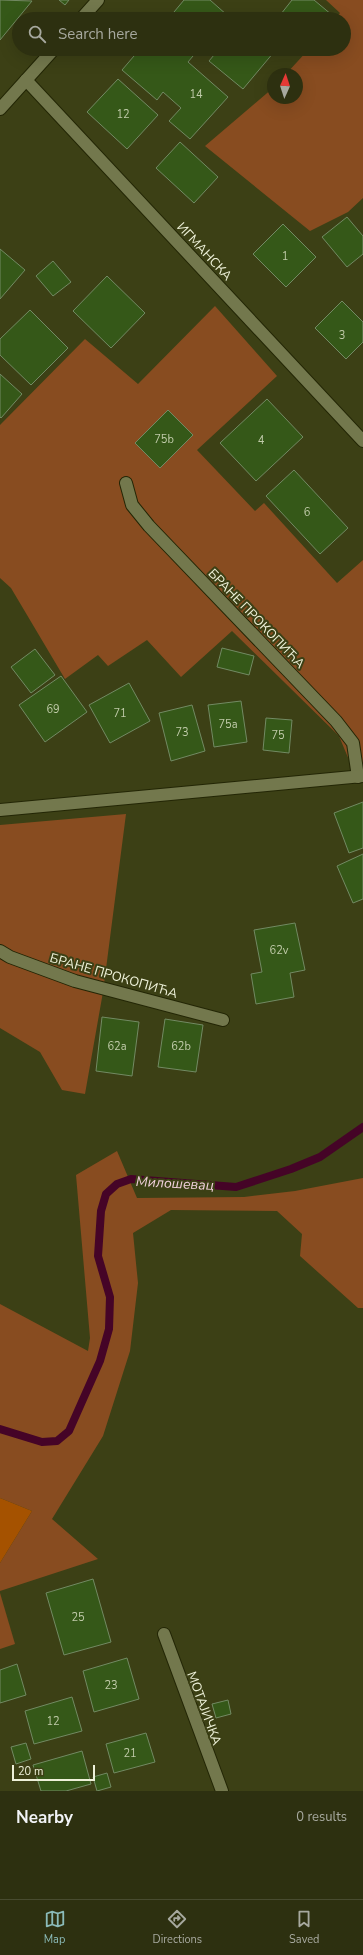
<!DOCTYPE html>
<meta charset="utf-8">
<style>
:root{--surface:#2d3010;--page:#393c1e;--text:#f1f3f6;--muted:#a7a99f;--line:#484b30;--accent:#8bbbb9}
body{margin:0;font-family:"Nunito Sans",sans-serif;background:var(--page);color:var(--text)}
.compass{position:absolute;left:267px;top:68px;width:36px;height:36px;border-radius:50%;background:var(--surface);box-shadow:0 4px 16px #0002;rotate:3deg}
.scale{position:absolute;left:12px;bottom:10px;width:83px;box-sizing:border-box;padding-left:4px;border:2px solid #eef1d9;border-top:0;font-size:11px;line-height:14px;white-space:nowrap;color:#eef1d9;-webkit-text-stroke:3px #3c4015;paint-order:stroke}
.list{margin:0;padding:0;list-style:none}
h2{display:flex;justify-content:space-between;align-items:center;height:52px;margin:0;padding:0 16px;font-size:17px}
h2 small{font-size:13px;font-weight:400;color:var(--muted)}
.icon{flex:none;width:22px;height:22px;fill:none;stroke:currentColor;stroke-width:2;stroke-linecap:round;stroke-linejoin:round}
.map{position:relative;flex:none;width:363px;height:1791px;overflow:hidden}
.search{position:absolute;background:var(--surface);box-shadow:0 4px 16px #0002;left:12px;right:12px;top:12px;height:44px;display:flex;align-items:center;gap:10px;box-sizing:border-box;padding:0 14px;border-radius:22px;color:var(--muted);font-size:15px}
.sheet{height:108px;background:var(--surface)}
nav{display:flex;justify-content:space-around;align-items:center;box-sizing:border-box;height:56px;border-top:1px solid var(--line);background:var(--surface);font-size:11px;color:var(--muted)}
nav a{display:grid;justify-items:center;gap:2px}
nav .on{color:var(--accent)}
.map>svg:first-child{display:block}
</style>
<div class="map">
<svg width="363" height="1791" viewBox="0 0 363 1791">
<rect width="100%" height="100%" fill="#3c4015"/>
<g fill="#884c20">
<path d="M326,0h37v198l-15,14 -38,19 -105,-85 68,-58v10h24v-24h-11l23,-25h35v-30h-9l5,-6z"/>
<path d="M215,306l62,70 -80,74 58,61 9,-8 73,80 26,-23v206l-13,1 -1,-7 -10,-24 -107,-105 -51,46 -34,-37 -39,26 -10,-11 -33,24 -54,-91 -11,-10v-153l85,-86 53,45z"/>
<path d="M126,814l-23,178 -18,102 -23,-4 -22,-38 -40,-24v-203z"/>
<path d="M117,1151l20,47 107,-1 51,-6 68,-13v130h-5l-58,-52 2,-22 -25,-23 -106,-1 -38,23 5,50 -8,68 -27,85 -51,83 46,40 -98,32v-28l32,-52 -32,-13v-194l88,47 2,-13 -14,-163z"/>
<path d="M0,1593l15,51 -15,5z"/>
</g>
<path fill="#a55200" d="M0,1498l32,13 -32,52z"/>
<g fill="none" stroke-linecap="round" stroke-linejoin="round">
<path stroke="#450427" stroke-width="8" d="M0,1429l42,13 15,-1 12,-10 31,-70 9,-32 1,-32 -12,-41 3,-45 5,-17 11,-10 14,-5 105,8 55,-18 29,-12 43,-30"/>
</g>
<g fill="#355818" stroke="#728a63">
<path d="M0,0l32,1 -32,39z"/>
<path d="M59,0h10l-4,5z"/>
<path d="M184,0h26l17,15 -4,4h-53l-1,-1z"/>
<path d="M292,0h22l18,15 -4,4h-51z"/>
<path d="M140,49h45l8,7 -5,6 40,35 -38,42 -21,-18 12,-13 -18,-16 -6,8 -35,-30z"/>
<path d="M219,49h51l4,3 -31,37 -34,-28z"/>
<path d="M118,79l40,36 -31,34 -40,-37z"/>
<path d="M180,142l38,35 -24,26 -38,-35z"/>
<path d="M347,217l16,19v18l-16,13 -25,-30z"/>
<path d="M283,224l33,33 -30,30 -33,-33z"/>
<path d="M0,249l25,21 -25,29z"/>
<path d="M53,261l18,21 -18,14 -17,-20z"/>
<path d="M107,276l38,37 -34,35 -38,-37z"/>
<path d="M342,301l21,21v20l-17,17 -31,-31z"/>
<path d="M30,310l38,38 -37,37 -31,-30v-16z"/>
<path d="M0,374l22,20 -21,24 -1,-1z"/>
<path d="M267,399l36,38 -47,44 -36,-38z"/>
<path d="M168,410l25,25 -33,33 -25,-25z"/>
<path d="M294,470l54,58 -28,26 -54,-58z"/>
<path d="M222,648l32,8 -5,19 -32,-8z"/>
<path d="M35,649l20,26 -24,18 -20,-26z"/>
<path d="M61,676l26,36 -42,30 -26,-37z"/>
<path d="M129,683l21,38 -40,22 -21,-38z"/>
<path d="M241,701l6,41 -33,5 -6,-42z"/>
<path d="M192,705l13,46 -34,10 -12,-48z"/>
<path d="M266,718l26,2 -3,33 -26,-3z"/>
<path d="M363,802v46l-14,5 -15,-40z"/>
<path d="M363,854v45l-10,4 -16,-37z"/>
<path d="M295,923l10,47 -15,3 4,24 -38,7 -5,-30 11,-2 -8,-42z"/>
<path d="M102,1017l37,5 -7,54 -36,-5z"/>
<path d="M165,1019l38,6 -7,47 -38,-5z"/>
<path d="M93,1579l18,63 -47,13 -18,-62z"/>
<path d="M127,1658l12,41 -45,13 -11,-41z"/>
<path d="M17,1664l9,31 -26,8v-33z"/>
<path d="M72,1697l10,34 -48,13 -9,-33z"/>
<path d="M228,1700l3,14 -15,4 -4,-14z"/>
<path d="M146,1733l9,29 -41,11 -8,-29z"/>
<path d="M26,1743l5,16 -15,5 -5,-17z"/>
<path d="M82,1751l9,33 -25,7h-25l-8,-26z"/>
<path d="M107,1773l4,14 -14,4 -4,-14z"/>
</g>
<g fill="none" stroke-linecap="round" stroke-linejoin="round">
<g stroke="#232605" stroke-width="14">
<g id="minor">
<path d="M26,80l337,361"/>
<path d="M126,483l6,22 17,21 187,195 17,22 5,34"/>
<path d="M0,951l10,6 65,24 148,39"/>
<path d="M164,1634l58,157"/>
</g>
</g>
<g stroke="#232605" stroke-width="14">
<g id="tertiary">
<path d="M81,19l17,-19"/>
<path d="M0,109l54,-60"/>
<path d="M0,810l363,-34"/>
</g>
</g>
<use href="#minor" stroke="#73784d" stroke-width="12"/>
<use href="#tertiary" stroke="#73784d" stroke-width="12"/>
</g>
<g text-anchor="middle" stroke-width="4" stroke-linejoin="round" paint-order="stroke">
<g font-size="11" fill="#c0cba9">
<text x="196" y="98">14</text>
<text x="123" y="118">12</text>
<text x="285" y="260">1</text>
<text x="342" y="339">3</text>
<text x="164" y="443">75b</text>
<text x="261" y="444">4</text>
<text x="307" y="516">6</text>
<text x="53" y="713">69</text>
<text x="120" y="717">71</text>
<text x="228" y="728">75a</text>
<text x="182" y="736">73</text>
<text x="278" y="739">75</text>
<text x="279" y="954">62v</text>
<text x="117" y="1050">62a</text>
<text x="181" y="1050">62b</text>
<text x="78" y="1621">25</text>
<text x="111" y="1689">23</text>
<text x="53" y="1725">12</text>
<text x="130" y="1757">21</text>
</g>
<g font-size="13" fill="#eef1d9" stroke="#3c4015">
<text transform="translate(205 251) rotate(47)" y="5">ИГМАНСКА</text>
<text transform="translate(257 618) rotate(46)" y="5">БРАНЕ ПРОКОПИЋА</text>
<text transform="translate(114 975) rotate(16)" y="5">БРАНЕ ПРОКОПИЋА</text>
<text transform="translate(205 1708) rotate(70)" y="5">МОТАЈИЧКА</text>
</g>
<g font-size="14" font-style="italic" fill="#f1d0dc" stroke="#3c4015">
<text transform="translate(175 1183) rotate(3)" y="5">Милошевац</text>
</g>
</g>
</svg>
<svg class="compass" viewBox="-18 -18 36 36"><path d="M0-13l5 13h-10z" fill="#e53935"/><path d="M0 13l5-13h-10z" fill="#a7a99f"/></svg>
<div class="scale">20 m</div>
<div class="search"><svg class="icon" aria-label="search" viewBox="0 0 24 24"><circle cx="10" cy="10" r="6"/><path d="M15 15l6 6"/></svg>Search here</div>
</div>
<section class="sheet">
<h2>Nearby<small>0 results</small></h2>
<ul class="list">
</ul>
</section>
<nav>
<a class="on"><svg class="icon" aria-label="map" viewBox="0 0 24 24"><path d="M3 6l6-2 6 2 6-2v14l-6 2-6-2-6 2zM9 4v14M15 6v14"/></svg>Map</a>
<a><svg class="icon" aria-label="directions" viewBox="0 0 24 24"><path d="M12 3l9 9-9 9-9-9zM9 14v-3h6M13 9l2 2-2 2"/></svg>Directions</a>
<a><svg class="icon" aria-label="saved" viewBox="0 0 24 24"><path d="M7 4h10v16l-5-4-5 4z"/></svg>Saved</a>
</nav>
